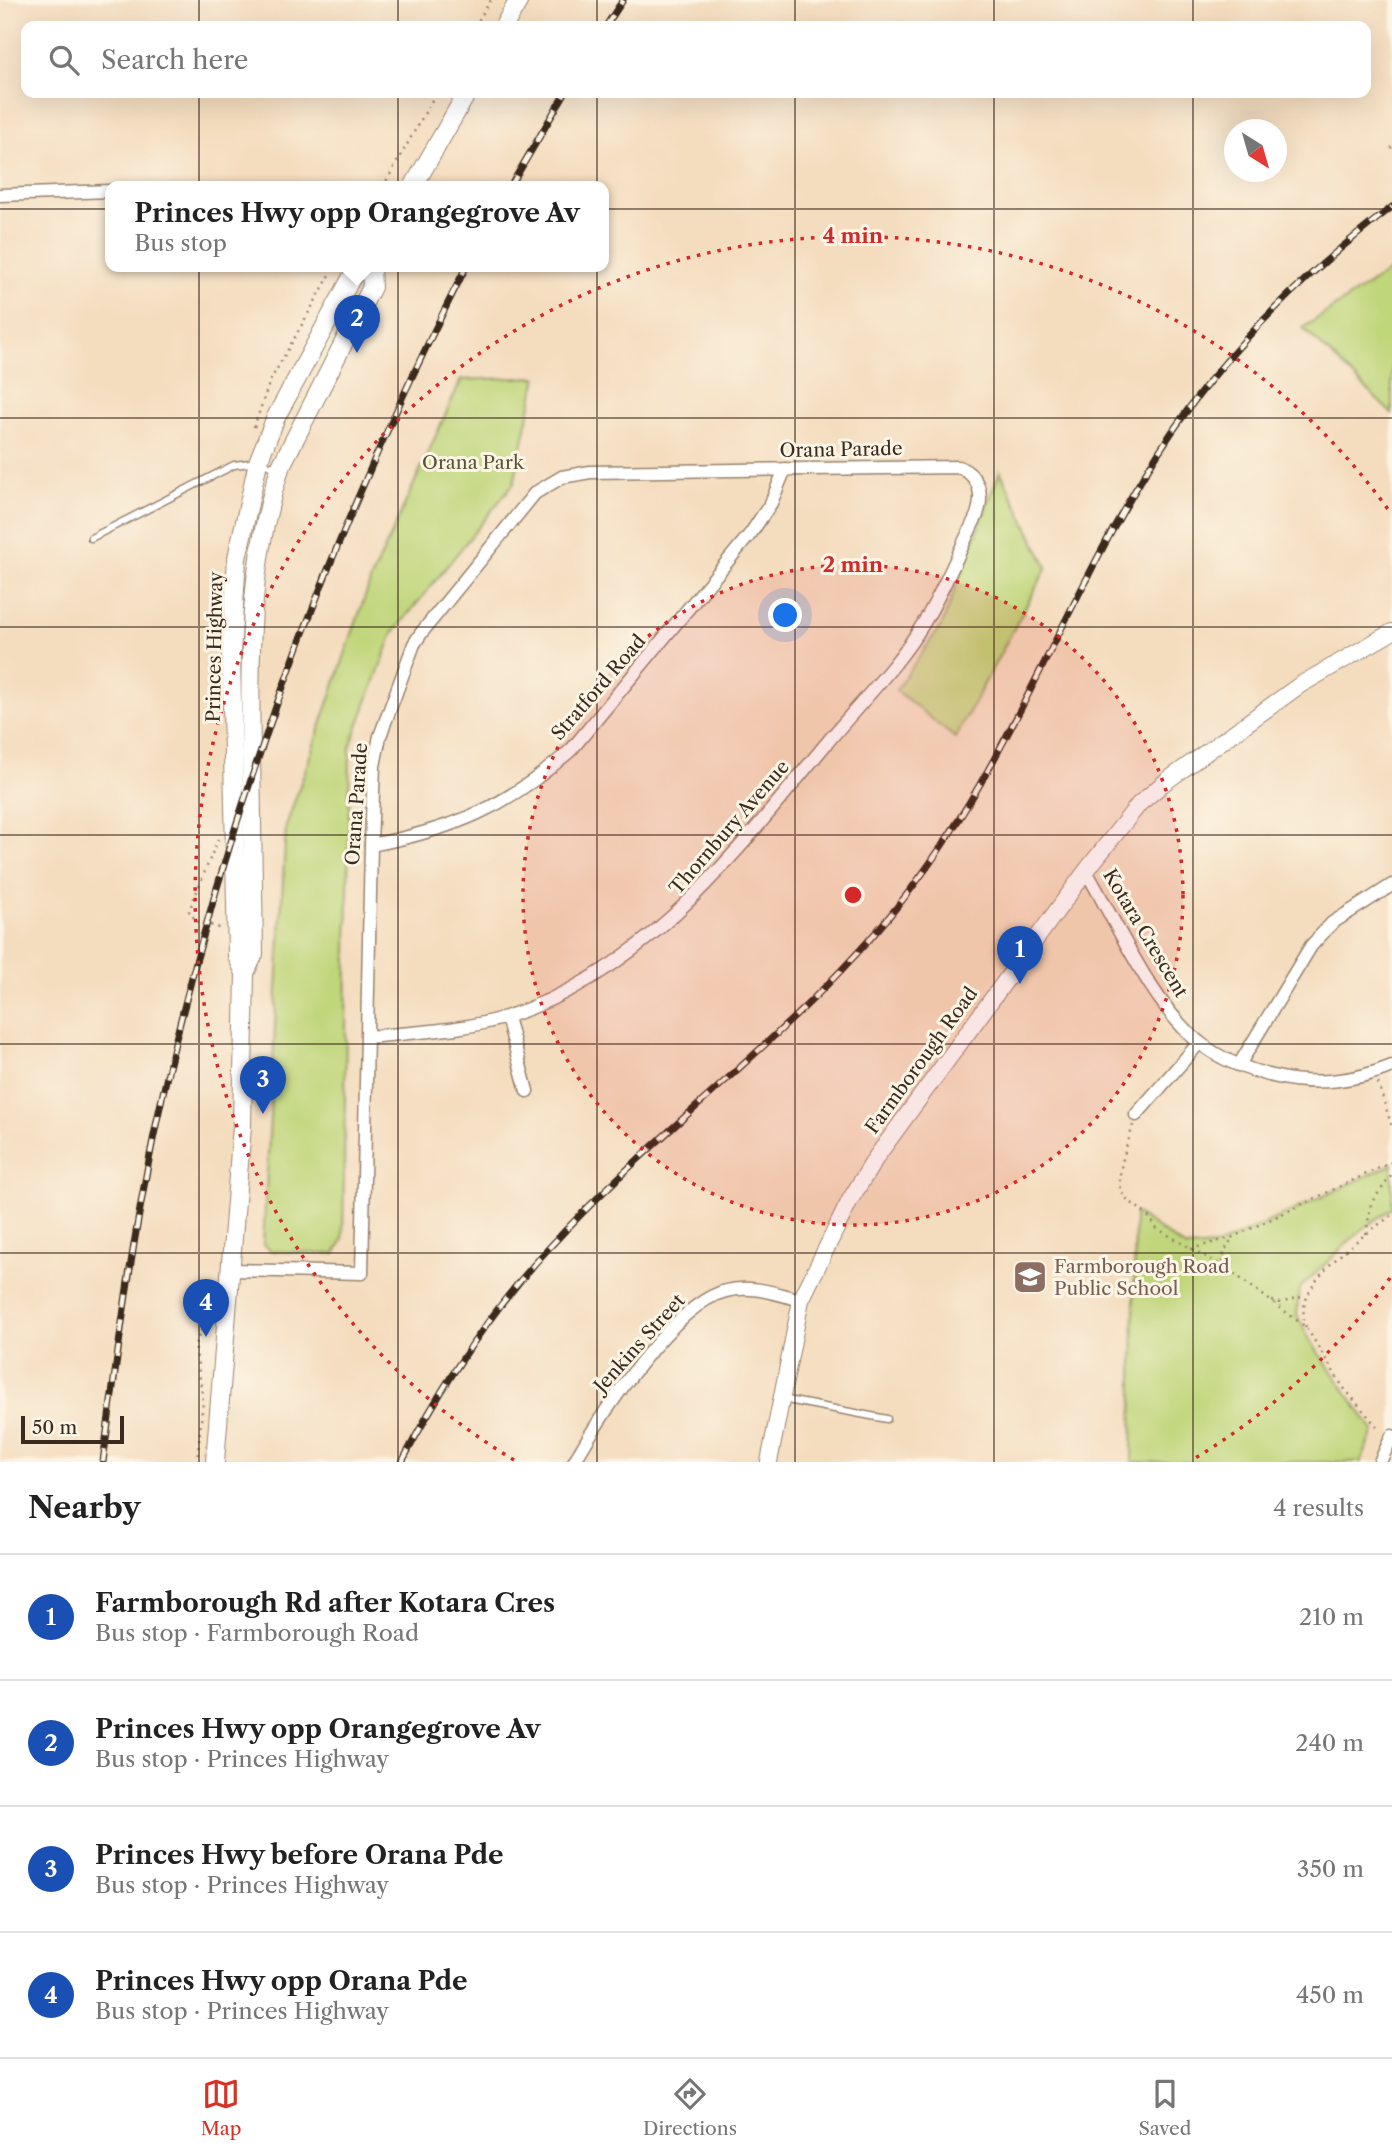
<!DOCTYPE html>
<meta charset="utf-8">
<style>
:root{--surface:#fff;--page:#f6f6f6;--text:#222;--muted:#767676;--line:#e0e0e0;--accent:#d93025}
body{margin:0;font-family:"Libre Caslon Text",serif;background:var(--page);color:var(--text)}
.compass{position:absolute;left:1224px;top:119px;width:63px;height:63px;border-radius:50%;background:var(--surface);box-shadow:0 7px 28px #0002;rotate:143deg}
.scale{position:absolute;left:21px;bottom:18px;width:103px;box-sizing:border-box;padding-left:7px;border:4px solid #3b2a1e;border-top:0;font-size:19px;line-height:24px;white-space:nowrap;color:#3b2a1e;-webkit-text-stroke:5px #fcf5e5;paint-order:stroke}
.you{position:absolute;left:786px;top:616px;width:24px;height:24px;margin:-18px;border:5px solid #fff;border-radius:50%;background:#1a73e8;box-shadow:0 0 0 10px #1a73e833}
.badge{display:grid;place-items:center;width:46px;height:46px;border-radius:50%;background:var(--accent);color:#fff;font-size:23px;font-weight:700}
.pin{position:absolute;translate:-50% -58px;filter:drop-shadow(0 2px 4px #0008)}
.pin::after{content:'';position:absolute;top:37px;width:24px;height:21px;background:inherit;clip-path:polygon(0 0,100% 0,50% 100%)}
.popup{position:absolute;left:105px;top:181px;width:504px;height:91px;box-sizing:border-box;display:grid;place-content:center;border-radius:14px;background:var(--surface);filter:drop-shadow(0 2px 5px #0005);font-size:23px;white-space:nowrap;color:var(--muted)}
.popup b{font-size:26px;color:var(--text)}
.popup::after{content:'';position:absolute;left:50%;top:100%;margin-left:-14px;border:14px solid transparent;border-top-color:var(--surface)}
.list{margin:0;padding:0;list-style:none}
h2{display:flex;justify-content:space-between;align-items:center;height:91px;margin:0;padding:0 28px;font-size:30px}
h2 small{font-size:23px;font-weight:400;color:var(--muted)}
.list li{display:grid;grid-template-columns:46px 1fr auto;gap:21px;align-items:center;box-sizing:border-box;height:126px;padding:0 28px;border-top:2px solid var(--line)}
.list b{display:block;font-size:26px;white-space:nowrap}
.list p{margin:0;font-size:23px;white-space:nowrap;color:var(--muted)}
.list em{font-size:23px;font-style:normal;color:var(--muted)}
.icon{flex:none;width:38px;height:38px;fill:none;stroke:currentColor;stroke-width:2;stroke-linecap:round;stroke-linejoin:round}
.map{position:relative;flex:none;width:1392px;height:1462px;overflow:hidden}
.search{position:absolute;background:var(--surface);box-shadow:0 7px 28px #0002;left:21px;right:21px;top:21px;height:77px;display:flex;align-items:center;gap:18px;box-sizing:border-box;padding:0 24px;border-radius:14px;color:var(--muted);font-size:26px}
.sheet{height:595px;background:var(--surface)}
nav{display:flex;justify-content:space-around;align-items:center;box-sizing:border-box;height:98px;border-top:2px solid var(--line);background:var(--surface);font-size:19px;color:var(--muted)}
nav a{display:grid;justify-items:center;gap:4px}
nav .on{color:var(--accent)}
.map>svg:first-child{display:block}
</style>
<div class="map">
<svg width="1392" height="1462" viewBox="0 0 1392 1462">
<rect width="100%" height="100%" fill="#fcf5e5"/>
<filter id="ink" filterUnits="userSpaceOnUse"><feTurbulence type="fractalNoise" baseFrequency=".0143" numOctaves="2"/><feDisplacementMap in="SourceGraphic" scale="14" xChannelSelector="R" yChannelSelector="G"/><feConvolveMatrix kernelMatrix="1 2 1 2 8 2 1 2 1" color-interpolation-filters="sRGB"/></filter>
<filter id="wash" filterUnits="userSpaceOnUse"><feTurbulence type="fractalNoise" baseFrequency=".00686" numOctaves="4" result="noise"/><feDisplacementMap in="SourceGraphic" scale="28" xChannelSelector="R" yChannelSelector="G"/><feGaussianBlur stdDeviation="1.57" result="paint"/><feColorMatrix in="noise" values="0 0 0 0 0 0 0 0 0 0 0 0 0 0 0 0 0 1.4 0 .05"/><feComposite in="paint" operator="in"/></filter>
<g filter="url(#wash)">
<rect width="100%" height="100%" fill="#f4dcbe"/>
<g fill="#c0d67a" stroke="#7e804c" stroke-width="2">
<path d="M1392,269v145l-89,-86z"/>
<path d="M537,377l-23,106 -121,150 -43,114 -7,492 -8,15 -64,-3 -8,-6 23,-419 85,-247 90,-199z"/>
<path d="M1000,471l47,96 -92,171 -59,-48 46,-66z"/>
<path d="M1392,1164v44l-31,22 -62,59 -2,26 12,24 65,92 -13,31h-229l3,-249 51,35 31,-2z"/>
</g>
</g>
<g filter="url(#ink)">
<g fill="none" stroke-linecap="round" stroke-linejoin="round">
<g stroke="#98836e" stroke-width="9">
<g id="lane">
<path d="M91,538l143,-73 24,-3 20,6"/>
<path d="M782,1399l105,20"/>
</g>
</g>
<g stroke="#98836e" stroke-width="15">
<g id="street">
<path d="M0,195l110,-4"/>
<path d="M371,845c84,-16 136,-38 200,-95l180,-217 20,-30 14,-34"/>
<path d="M1086,871c30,51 67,136 114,172 21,17 51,28 77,34 38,9 79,4 115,-11"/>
<path d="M507,1017l20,74"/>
<path d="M1239,1065l72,-119 21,-23 60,-38"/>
<path d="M1136,1115l63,-72"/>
<path d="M232,1270l130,3 9,-428 3,-79 6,-30 34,-92 8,-12 113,-139 27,-16 28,-5 369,-5c20,9 25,27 18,48 -18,36 -33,75 -54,109 -26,43 -65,81 -97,120 -91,109 -176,225 -317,272 -45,15 -95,16 -142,21"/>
<path d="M574,1462c27,-47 99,-158 152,-171 25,-7 51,3 75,9"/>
<path d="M1380,1462l12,-26"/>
</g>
</g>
<g stroke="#98836e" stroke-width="18">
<path id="secondary" d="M769,1462l32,-162 49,-100 27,-44 209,-285 53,-67 26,-22 135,-97 92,-53"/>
</g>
<g stroke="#98836e" stroke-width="20">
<g id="primary">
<path d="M504,26l15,-26"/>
<path d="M413,187l54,-94"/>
<path d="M245,973l-8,-17 -6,-302 6,-96 21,-96 18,-45 77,-142 11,-8"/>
<path d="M215,1462l27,-336 3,-153 9,-19c-1,-67 -2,-135 -3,-202 -2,-99 -2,-188 29,-284l92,-181 -1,-20"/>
</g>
</g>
<g stroke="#98836e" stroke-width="2.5" stroke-dasharray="2 5" stroke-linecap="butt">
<path d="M475,26l16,-26"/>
<path d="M1391,148l1,-1"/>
<path d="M383,187l53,-94"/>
<path d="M254,427l16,-46 60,-106 1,-8"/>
<path d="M218,839l-29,72 7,10 24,7"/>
<path d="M1378,1083l14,44"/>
<path d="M1133,1125c-5,21 -24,61 -5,75 11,9 22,15 28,28l73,42 77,57 37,60 37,43"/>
<path d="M1366,1234l5,-31 21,-28"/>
<path d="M1191,1249l42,-12 159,-75"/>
<path d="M1227,1268l-4,-5 1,-11 9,-15"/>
<path d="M1272,1301l8,2 25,-7"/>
<path d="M1306,1327c-17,-42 56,-90 86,-112"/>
<path d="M197,1462l6,-61 -8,-57 15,-32"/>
</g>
<use href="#lane" stroke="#fff" stroke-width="6"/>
<use href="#street" stroke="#fff" stroke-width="12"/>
<use href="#secondary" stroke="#fff" stroke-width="16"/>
<use href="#primary" stroke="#fff" stroke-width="18"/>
<g stroke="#3b2a1e" stroke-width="7">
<g id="rail">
<path d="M606,26l17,-26"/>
<path d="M510,187l55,-94"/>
<path d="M103,1462c17,-129 34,-259 64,-386 66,-280 168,-553 299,-809"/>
<path d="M402,1462c40,-77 87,-149 146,-213 115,-126 259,-223 363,-360 107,-140 162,-312 261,-457 61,-89 135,-160 220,-225"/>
</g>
</g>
<use href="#rail" stroke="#fcf5e5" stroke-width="4.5" stroke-dasharray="13" stroke-linecap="butt"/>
</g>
</g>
<path fill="none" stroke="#3b2a1e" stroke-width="2" stroke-opacity="0.55" d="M199,0v26M398,0v26M597,0v26M795,0v26M994,0v26M1193,0v26M199,93v1369M398,93v1369M597,93v1369M795,93v1369M994,93v1369M1193,93v1369M0,209h1392M0,418h1392M0,627h1392M0,835h1392M0,1044h1392M0,1253h1392"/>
<circle cx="853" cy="895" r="330" fill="#d62828" fill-opacity=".12"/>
<g fill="none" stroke="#d62828" stroke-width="3.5" stroke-dasharray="3.5 7">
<circle cx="853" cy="895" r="330"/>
<path d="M1390 1278A659 659 0 0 1 1192 1460M514 1460A659 659 0 1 1 1390 512"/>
</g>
<defs>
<g id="school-square" transform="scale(1.75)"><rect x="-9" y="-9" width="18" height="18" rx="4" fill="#8d6e63" stroke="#fcf5e5"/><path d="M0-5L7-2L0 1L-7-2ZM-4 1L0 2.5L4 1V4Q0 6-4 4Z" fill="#fff"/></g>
</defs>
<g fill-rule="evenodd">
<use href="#school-square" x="1030" y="1277"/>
</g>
<g text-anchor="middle" stroke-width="6" stroke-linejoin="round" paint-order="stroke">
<g font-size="19" fill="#3b2a1e" stroke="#fcf5e5">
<text transform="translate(841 449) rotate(-1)" y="7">Orana Parade</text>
<text transform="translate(214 647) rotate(-89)" y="7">Princes Highway</text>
<text transform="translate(598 687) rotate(-49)" y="7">Stratford Road</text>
<text transform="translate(356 804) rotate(-86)" y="7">Orana Parade</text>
<text transform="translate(729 827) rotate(-49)" y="7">Thornbury Avenue</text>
<text transform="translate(1146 933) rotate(59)" y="7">Kotara Crescent</text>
<text transform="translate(921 1060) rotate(-54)" y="7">Farmborough Road</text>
<text transform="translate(639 1343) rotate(-48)" y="7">Jenkins Street</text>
</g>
<g font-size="19" fill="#5c5535" stroke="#fcf5e5">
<text x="473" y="469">Orana Park</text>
</g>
<g font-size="19" fill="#785e54" stroke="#fcf5e5" text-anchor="start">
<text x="1054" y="1273">Farmborough Road<tspan x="1054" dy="22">Public School</tspan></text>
</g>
</g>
<circle cx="853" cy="895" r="10" fill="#d62828" stroke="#fcf5e5" stroke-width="3.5"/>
<g font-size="21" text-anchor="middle" font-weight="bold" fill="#d62828" stroke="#fcf5e5" stroke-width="6" stroke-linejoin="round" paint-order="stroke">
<text x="853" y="243">4 min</text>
<text x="853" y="572">2 min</text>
</g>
</svg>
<svg class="compass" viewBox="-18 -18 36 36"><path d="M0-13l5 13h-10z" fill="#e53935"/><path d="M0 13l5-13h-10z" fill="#767676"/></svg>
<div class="scale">50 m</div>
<div class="you"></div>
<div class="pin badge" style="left:1020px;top:984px;background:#1a4fb4">1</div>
<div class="pin badge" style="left:357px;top:353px;background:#1a4fb4">2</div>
<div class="popup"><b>Princes Hwy opp Orangegrove Av</b>Bus stop</div>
<div class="pin badge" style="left:263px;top:1114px;background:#1a4fb4">3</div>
<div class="pin badge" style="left:206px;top:1337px;background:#1a4fb4">4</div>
<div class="search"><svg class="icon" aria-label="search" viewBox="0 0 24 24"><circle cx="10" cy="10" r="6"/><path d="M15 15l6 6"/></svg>Search here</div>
</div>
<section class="sheet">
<h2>Nearby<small>4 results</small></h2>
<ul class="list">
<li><span class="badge" style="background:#1a4fb4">1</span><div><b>Farmborough Rd after Kotara Cres</b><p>Bus stop · Farmborough Road</p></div><em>210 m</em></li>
<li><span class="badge" style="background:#1a4fb4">2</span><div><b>Princes Hwy opp Orangegrove Av</b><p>Bus stop · Princes Highway</p></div><em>240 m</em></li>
<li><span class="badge" style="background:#1a4fb4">3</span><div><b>Princes Hwy before Orana Pde</b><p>Bus stop · Princes Highway</p></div><em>350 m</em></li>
<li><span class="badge" style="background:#1a4fb4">4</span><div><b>Princes Hwy opp Orana Pde</b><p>Bus stop · Princes Highway</p></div><em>450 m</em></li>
</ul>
</section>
<nav>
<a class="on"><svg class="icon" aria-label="map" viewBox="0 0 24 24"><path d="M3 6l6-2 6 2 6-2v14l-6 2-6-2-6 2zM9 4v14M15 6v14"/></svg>Map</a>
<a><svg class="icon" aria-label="directions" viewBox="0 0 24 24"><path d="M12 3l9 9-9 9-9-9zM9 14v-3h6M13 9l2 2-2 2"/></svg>Directions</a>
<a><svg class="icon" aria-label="saved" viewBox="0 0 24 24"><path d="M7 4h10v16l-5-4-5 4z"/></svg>Saved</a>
</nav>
